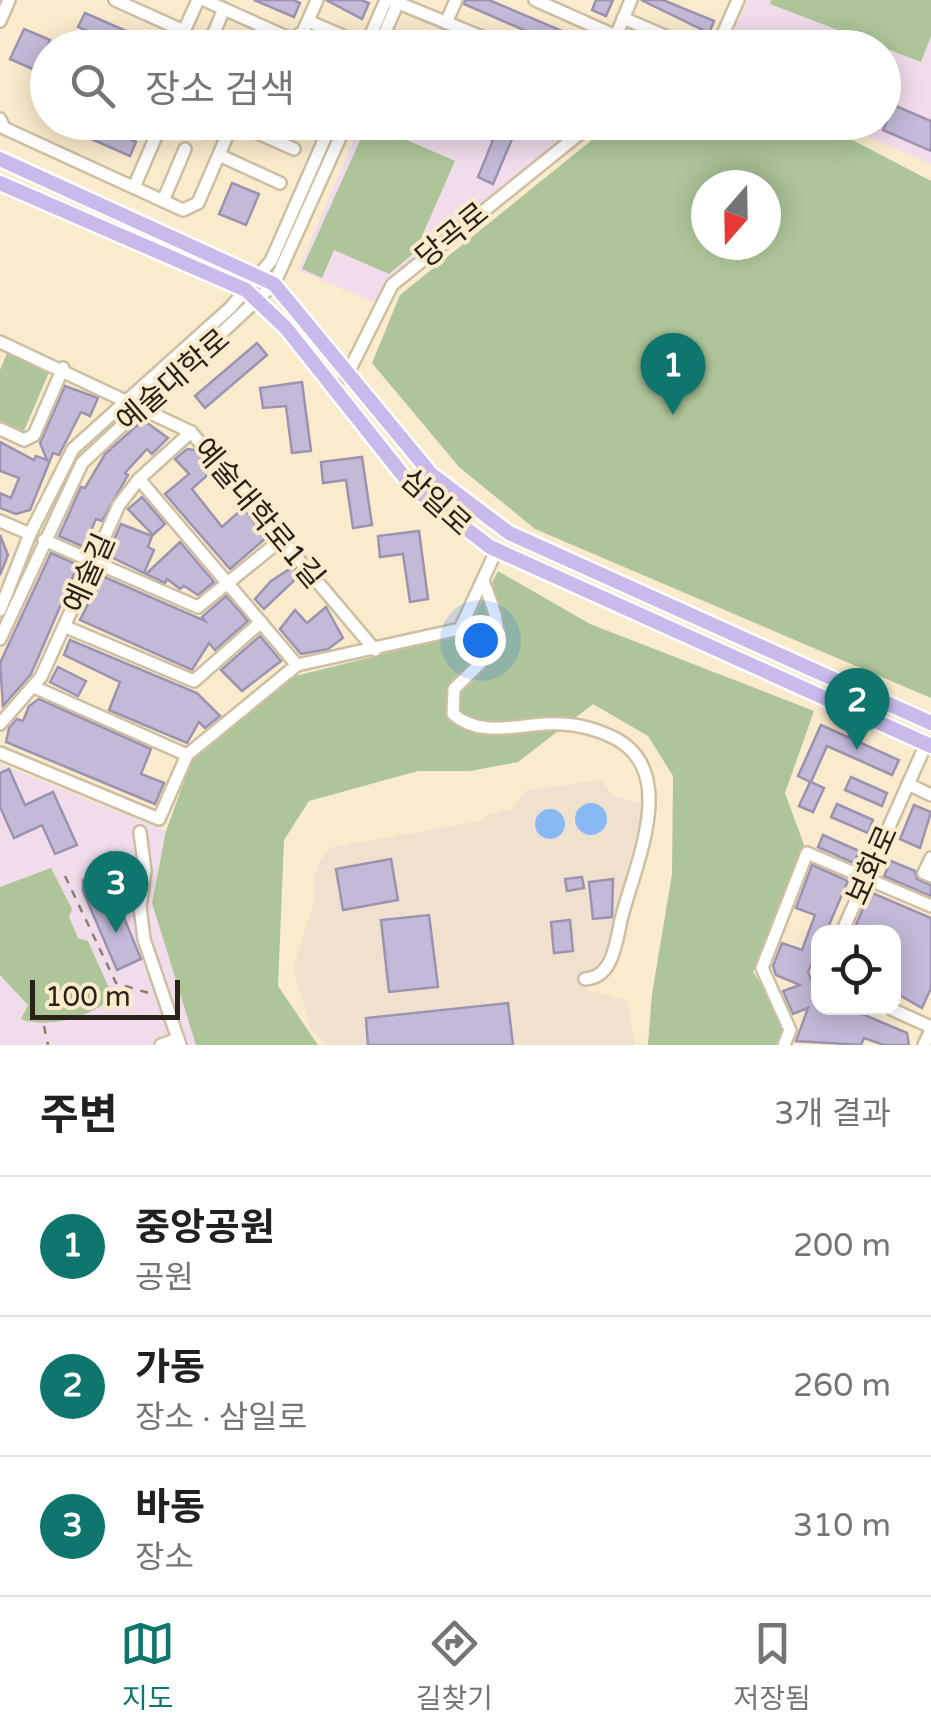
<!DOCTYPE html>
<html lang="ko">
<meta charset="utf-8">
<style>
:root{--surface:#fff;--page:#f6f6f6;--text:#202124;--muted:#757577;--line:#e0e0e0;--accent:#0f766e}
body{margin:0;font-family:"Varela Round","Noto Sans KR",sans-serif;background:var(--page);color:var(--text)}
.controls{position:absolute;right:30px;bottom:30px;display:grid;overflow:hidden;border-radius:20px;box-shadow:0 5px 25px #0003}
.controls button{width:90px;height:90px;display:grid;place-items:center;padding:0;border:0;border-bottom:2px solid var(--line);background:var(--surface);color:var(--text);font:50px sans-serif}
.compass{position:absolute;left:691px;top:170px;width:90px;height:90px;border-radius:50%;background:var(--surface);box-shadow:0 5px 25px #0003;rotate:200deg}
.scale{position:absolute;left:30px;bottom:25px;width:150px;box-sizing:border-box;padding-left:10px;border:5px solid #292318;border-top:0;font-size:28px;line-height:35px;white-space:nowrap;color:#292318;-webkit-text-stroke:8px #fbebcd;paint-order:stroke}
.you{position:absolute;left:480px;top:640px;width:35px;height:35px;margin:-25px;border:8px solid #fff;border-radius:50%;background:#1a73e8;box-shadow:0 0 0 15px #1a73e833}
.badge{display:grid;place-items:center;width:65px;height:65px;border-radius:50%;background:var(--accent);color:#fff;font-size:32px;font-weight:700}
.pin{position:absolute;translate:-50% -82px;filter:drop-shadow(0 2px 5px #0008)}
.pin::after{content:'';position:absolute;top:52px;width:35px;height:30px;background:inherit;clip-path:polygon(0 0,100% 0,50% 100%)}
.list{margin:0;padding:0;list-style:none}
h2{display:flex;justify-content:space-between;align-items:center;height:130px;margin:0;padding:0 40px;font-size:42px}
h2 small{font-size:32px;font-weight:400;color:var(--muted)}
.list li{display:grid;grid-template-columns:65px 1fr auto;gap:30px;align-items:center;box-sizing:border-box;height:140px;padding:0 40px;border-top:2px solid var(--line)}
.list b{display:block;font-size:38px;white-space:nowrap}
.list p{margin:0;font-size:32px;white-space:nowrap;color:var(--muted)}
.list em{font-size:32px;font-style:normal;color:var(--muted)}
.icon{flex:none;width:55px;height:55px;fill:none;stroke:currentColor;stroke-width:2;stroke-linecap:round;stroke-linejoin:round}
.map{position:relative;flex:none;width:931px;height:1045px;overflow:hidden}
.search{position:absolute;background:var(--surface);box-shadow:0 5px 25px #0003;left:30px;right:30px;top:30px;height:110px;display:flex;align-items:center;gap:25px;box-sizing:border-box;padding:0 35px;border-radius:55px;color:var(--muted);font-size:38px}
.sheet{height:550px;background:var(--surface)}
nav{display:flex;justify-content:space-around;align-items:center;box-sizing:border-box;height:140px;border-top:2px solid var(--line);background:var(--surface);font-size:28px;color:var(--muted)}
nav a{display:grid;justify-items:center;gap:5px}
nav .on{color:var(--accent)}
.map>svg:first-child{display:block}
</style>
<div class="map">
<svg width="931" height="1045" viewBox="0 0 931 1045">
<rect width="100%" height="100%" fill="#fbebcd"/>
<path fill="#f0e0ce" d="M601,780l12,16 29,8 -2,15 -34,131 -11,18 -15,10 7,12 40,10 8,45h-308l-16,-16 -18,-61 22,-68 -1,-21 7,-20 11,-12 149,-26 8,-7 21,-4 17,-20z"/>
<g fill="#f0dceb">
<path d="M748,0h183v164l-96,-41 49,-1v-74h-158z"/>
<path d="M361,123h160l40,17 -172,139 -11,25 -80,-34z"/>
<path d="M0,764l166,67 -14,72 44,142h-196z"/>
</g>
<g fill="#adc598" fill-rule="evenodd">
<path d="M771,0h160v36l-10,26 -151,-58z"/>
<path d="M368,123l87,38 -40,91 -26,22 -55,-24 -12,28 -20,-9z"/>
<path d="M608,127l231,6 92,48v517l-396,-169 -76,-62 -87,-104 28,-68zM706,185h60v60h-60z"/>
<path d="M8,351l42,19 -26,61 -24,-10v-51z"/>
<path d="M498,571l92,53 224,87 -29,82 19,52 -51,127 34,50 -9,23h-130l4,-51 20,-120 1,-98 -25,-40 -55,-32 -75,58 -48,9h-52l-109,30 -25,39 -6,146 40,59h-122l-44,-142 14,-72 28,-77 97,-77 174,-43z"/>
<path d="M51,868l21,41 -3,8 9,21 10,3 20,45 11,4c-18,25 -70,40 -98,29l7,-14 -28,-30v-88z"/>
</g>
<g fill="#88b9f4">
<circle cx="591" cy="819" r="16"/>
<circle cx="550" cy="824" r="15"/>
</g>
<g fill="#c3bad8" stroke="#9c93b0" stroke-width="2.5">
<path d="M254,0h39l7,3 -6,14z"/>
<path d="M326,0h35l8,3 -7,16z"/>
<path d="M465,0h24l113,48h-37l-101,-44z"/>
<path d="M596,0h17l-7,16 -14,-6z"/>
<path d="M641,0h22l51,21 -5,12z"/>
<path d="M85,13l80,35h-39l-48,-21z"/>
<path d="M24,29l26,11 -13,31 -27,-12z"/>
<path d="M433,35l29,12 -34,1z"/>
<path d="M884,101l47,20v30l-48,-21 4,-9z"/>
<path d="M53,122h39l44,20 -6,14z"/>
<path d="M169,122h44l-7,17z"/>
<path d="M493,122l22,10 -22,52 -15,-7 15,-37 -43,-17z"/>
<path d="M232,183l27,11 -13,31 -27,-11z"/>
<path d="M257,343l10,12 -62,53 -10,-12z"/>
<path d="M302,382l9,69 -19,2 -6,-47 -23,2 -3,-20z"/>
<path d="M65,386l33,12 -8,18 -9,-4 -22,43 -6,-2 -23,57 -14,4 -16,-6v-15l11,5 8,-20 -19,-7v-29l34,18 2,-4 11,4 -7,-17z"/>
<path d="M143,420l25,18 -16,16 -5,-5 -22,24 3,2 -26,46 -6,-2 -12,28 -25,-11 22,-49 4,1 20,-34z"/>
<path d="M187,449l7,1 18,21 -20,18 30,38 21,-19 24,29 -37,32 -65,-75 24,-20 -14,-15z"/>
<path d="M362,457l10,68 -19,3 -7,-48 -23,3 -2,-21z"/>
<path d="M142,497l23,27 -12,11 -25,-26z"/>
<path d="M121,524l31,12 -4,11 6,3 -10,23 -37,-18z"/>
<path d="M419,531l9,68 -18,3 -7,-48 -23,3 -2,-21z"/>
<path d="M0,535l8,20 -8,20z"/>
<path d="M180,542l34,40 -16,13 -14,-9 -4,3 -13,-10 -2,4 -19,-9z"/>
<path d="M51,553l27,12 -47,109 -28,32 -3,-43z"/>
<path d="M293,567l7,8 -36,34 -9,-10 16,-18z"/>
<path d="M102,576l103,45 -3,-4 24,-21 22,25 -33,29 -6,-7 -17,27 -112,-50z"/>
<path d="M326,607l17,31 -15,11 -27,5 -21,-25 15,-19 12,13z"/>
<path d="M260,636l21,25 -39,30 -21,-21z"/>
<path d="M70,640l127,53 23,23 -15,12 -6,-6 -12,21 -78,-33 11,-28 -56,-27z"/>
<path d="M58,667l28,14 -8,15 -28,-14z"/>
<path d="M39,699l112,50 -10,25 23,9 -9,21 -149,-62 3,-14 8,-9 6,2 6,-15z"/>
<path d="M821,725l78,35 -7,15 -65,-29 -16,36 13,6 -11,24 -14,-6 11,-24 -12,-6z"/>
<path d="M9,769l16,36 28,-13 24,53 -22,9 -13,-29 -28,13 -14,-31v-34z"/>
<path d="M851,777l36,16 -5,13 -37,-16z"/>
<path d="M837,804l36,16 -5,13 -37,-16z"/>
<path d="M914,805l17,7 -11,36 -20,-9z"/>
<path d="M823,835l36,16 -5,12 -36,-16z"/>
<path d="M110,852l25,12 -15,44 21,51 -24,11 -34,-79v-11l12,5z"/>
<path d="M391,859l7,41 -55,10 -7,-41z"/>
<path d="M891,861l24,10 2,8 14,6v11l-47,-20z"/>
<path d="M812,865l36,16 -22,51h-8v19l-10,21 7,18 3,-5v23h30l59,25 2,12h-25l-20,-7 -3,7 -65,-4 12,-33 -15,6 -10,-23 17,-6 -24,-10 -3,-9 9,-23 20,7 13,-35 -19,-7z"/>
<path d="M582,877l2,11 -17,3 -2,-12z"/>
<path d="M613,879l-1,38 -19,2 -4,-37z"/>
<path d="M870,892l61,26v70l-9,20 -28,-16v-60h-41z"/>
<path d="M429,915l9,72 -49,5 -8,-72z"/>
<path d="M570,920l3,31 -19,2 -3,-31z"/>
<path d="M508,1003l5,42h-145l-2,-27z"/>
</g>
<g fill="none" stroke-linecap="round" stroke-linejoin="round">
<g stroke="#cebfa2" stroke-width="16">
<g id="minor">
<path d="M115,0l69,31 14,-31"/>
<path d="M204,0l87,39"/>
<path d="M391,0l118,48"/>
<path d="M535,0l81,36"/>
<path d="M623,18l70,30"/>
<path d="M0,21l9,-21"/>
<path d="M308,21l33,14"/>
<path d="M446,23l10,-23"/>
<path d="M210,42l14,-33"/>
<path d="M277,48l26,-16 14,-32"/>
<path d="M365,48l21,-48"/>
<path d="M378,48l21,-48"/>
<path d="M611,48l20,-48"/>
<path d="M717,48l21,-48"/>
<path d="M0,119l4,9 179,82 15,-7 35,-81 61,27"/>
<path d="M219,155l61,28"/>
<path d="M134,187l22,-51"/>
<path d="M163,201l22,-52"/>
<path d="M0,342l191,90 184,218"/>
<path d="M346,377l46,-92 202,-163"/>
<path d="M0,429l24,11 10,-5 29,-67"/>
<path d="M139,479l158,186"/>
<path d="M0,521l30,13"/>
<path d="M44,540l154,67 84,-68"/>
<path d="M483,581c26,65 17,62 -29,108l-1,25c23,20 52,14 80,11 27,-3 50,-1 75,10 75,31 27,128 13,185 -5,22 -8,58 -36,59"/>
<path d="M0,610l30,-76 43,-85 157,-141 41,-47 61,-139"/>
<path d="M66,627l128,54 67,-59"/>
<path d="M0,639l82,-176 192,-179 73,-162"/>
<path d="M34,687l153,68"/>
<path d="M0,724l41,-47 78,-172 20,-26 52,-47"/>
<path d="M0,753l159,66 28,-64 110,-90 163,-36 36,-78"/>
<path d="M908,784l23,11"/>
<path d="M140,832l5,39 -5,36 4,32 36,106"/>
<path d="M931,858l-7,15 7,3"/>
<path d="M842,932l84,-188"/>
<path d="M889,1008l42,19"/>
<path d="M161,1045l17,-6"/>
<path d="M784,1045l6,-15 -28,-62 45,-115 124,53"/>
<path d="M924,1045l7,-15"/>
</g>
</g>
<g stroke="#fff" stroke-width="19">
<g id="major">
<path d="M0,159l274,125 157,190 78,59 422,190"/>
<path d="M0,183l246,107 40,38 127,160 77,59 441,199"/>
</g>
</g>
<g stroke="#8a7f6c" stroke-width="2.5" stroke-dasharray="8 8" stroke-linecap="butt">
<path d="M65,876l51,107 36,11"/>
<path d="M44,1026l4,19"/>
</g>
<use href="#minor" stroke="#fff" stroke-width="11"/>
<use href="#major" stroke="#cabaeb" stroke-width="14"/>
</g>
<g text-anchor="middle" stroke-width="8" stroke-linejoin="round" paint-order="stroke">
<g font-size="30" fill="#292318" stroke="#fbebcd">
<text transform="translate(452 235) rotate(-39)" y="10">당곡로</text>
<text transform="translate(173 380) rotate(-41)" y="10">예술대학로</text>
<text transform="translate(436 502) rotate(42)" y="10">삼일로</text>
<text transform="translate(259 513) rotate(50)" y="10">예술대학로1길</text>
<text transform="translate(89 573) rotate(-66)" y="10">예술길</text>
<text transform="translate(872 865) rotate(-66)" y="10">보화로</text>
</g>
</g>
</svg>
<div class="controls">
<button><svg class="icon" aria-label="locate" viewBox="0 0 24 24"><circle cx="12" cy="12" r="6"/><path d="M12 2v4M12 18v4M2 12h4M18 12h4"/></svg></button>
</div>
<svg class="compass" viewBox="-18 -18 36 36"><path d="M0-13l5 13h-10z" fill="#e53935"/><path d="M0 13l5-13h-10z" fill="#757577"/></svg>
<div class="scale">100 m</div>
<div class="you"></div>
<div class="pin badge" style="left:673px;top:415px">1</div>
<div class="pin badge" style="left:857px;top:750px">2</div>
<div class="pin badge" style="left:116px;top:933px">3</div>
<div class="search"><svg class="icon" aria-label="search" viewBox="0 0 24 24"><circle cx="10" cy="10" r="6"/><path d="M15 15l6 6"/></svg>장소 검색</div>
</div>
<section class="sheet">
<h2>주변<small>3개 결과</small></h2>
<ul class="list">
<li><span class="badge">1</span><div><b>중앙공원</b><p>공원</p></div><em>200 m</em></li>
<li><span class="badge">2</span><div><b>가동</b><p>장소 · 삼일로</p></div><em>260 m</em></li>
<li><span class="badge">3</span><div><b>바동</b><p>장소</p></div><em>310 m</em></li>
</ul>
</section>
<nav>
<a class="on"><svg class="icon" aria-label="map" viewBox="0 0 24 24"><path d="M3 6l6-2 6 2 6-2v14l-6 2-6-2-6 2zM9 4v14M15 6v14"/></svg>지도</a>
<a><svg class="icon" aria-label="directions" viewBox="0 0 24 24"><path d="M12 3l9 9-9 9-9-9zM9 14v-3h6M13 9l2 2-2 2"/></svg>길찾기</a>
<a><svg class="icon" aria-label="saved" viewBox="0 0 24 24"><path d="M7 4h10v16l-5-4-5 4z"/></svg>저장됨</a>
</nav>
